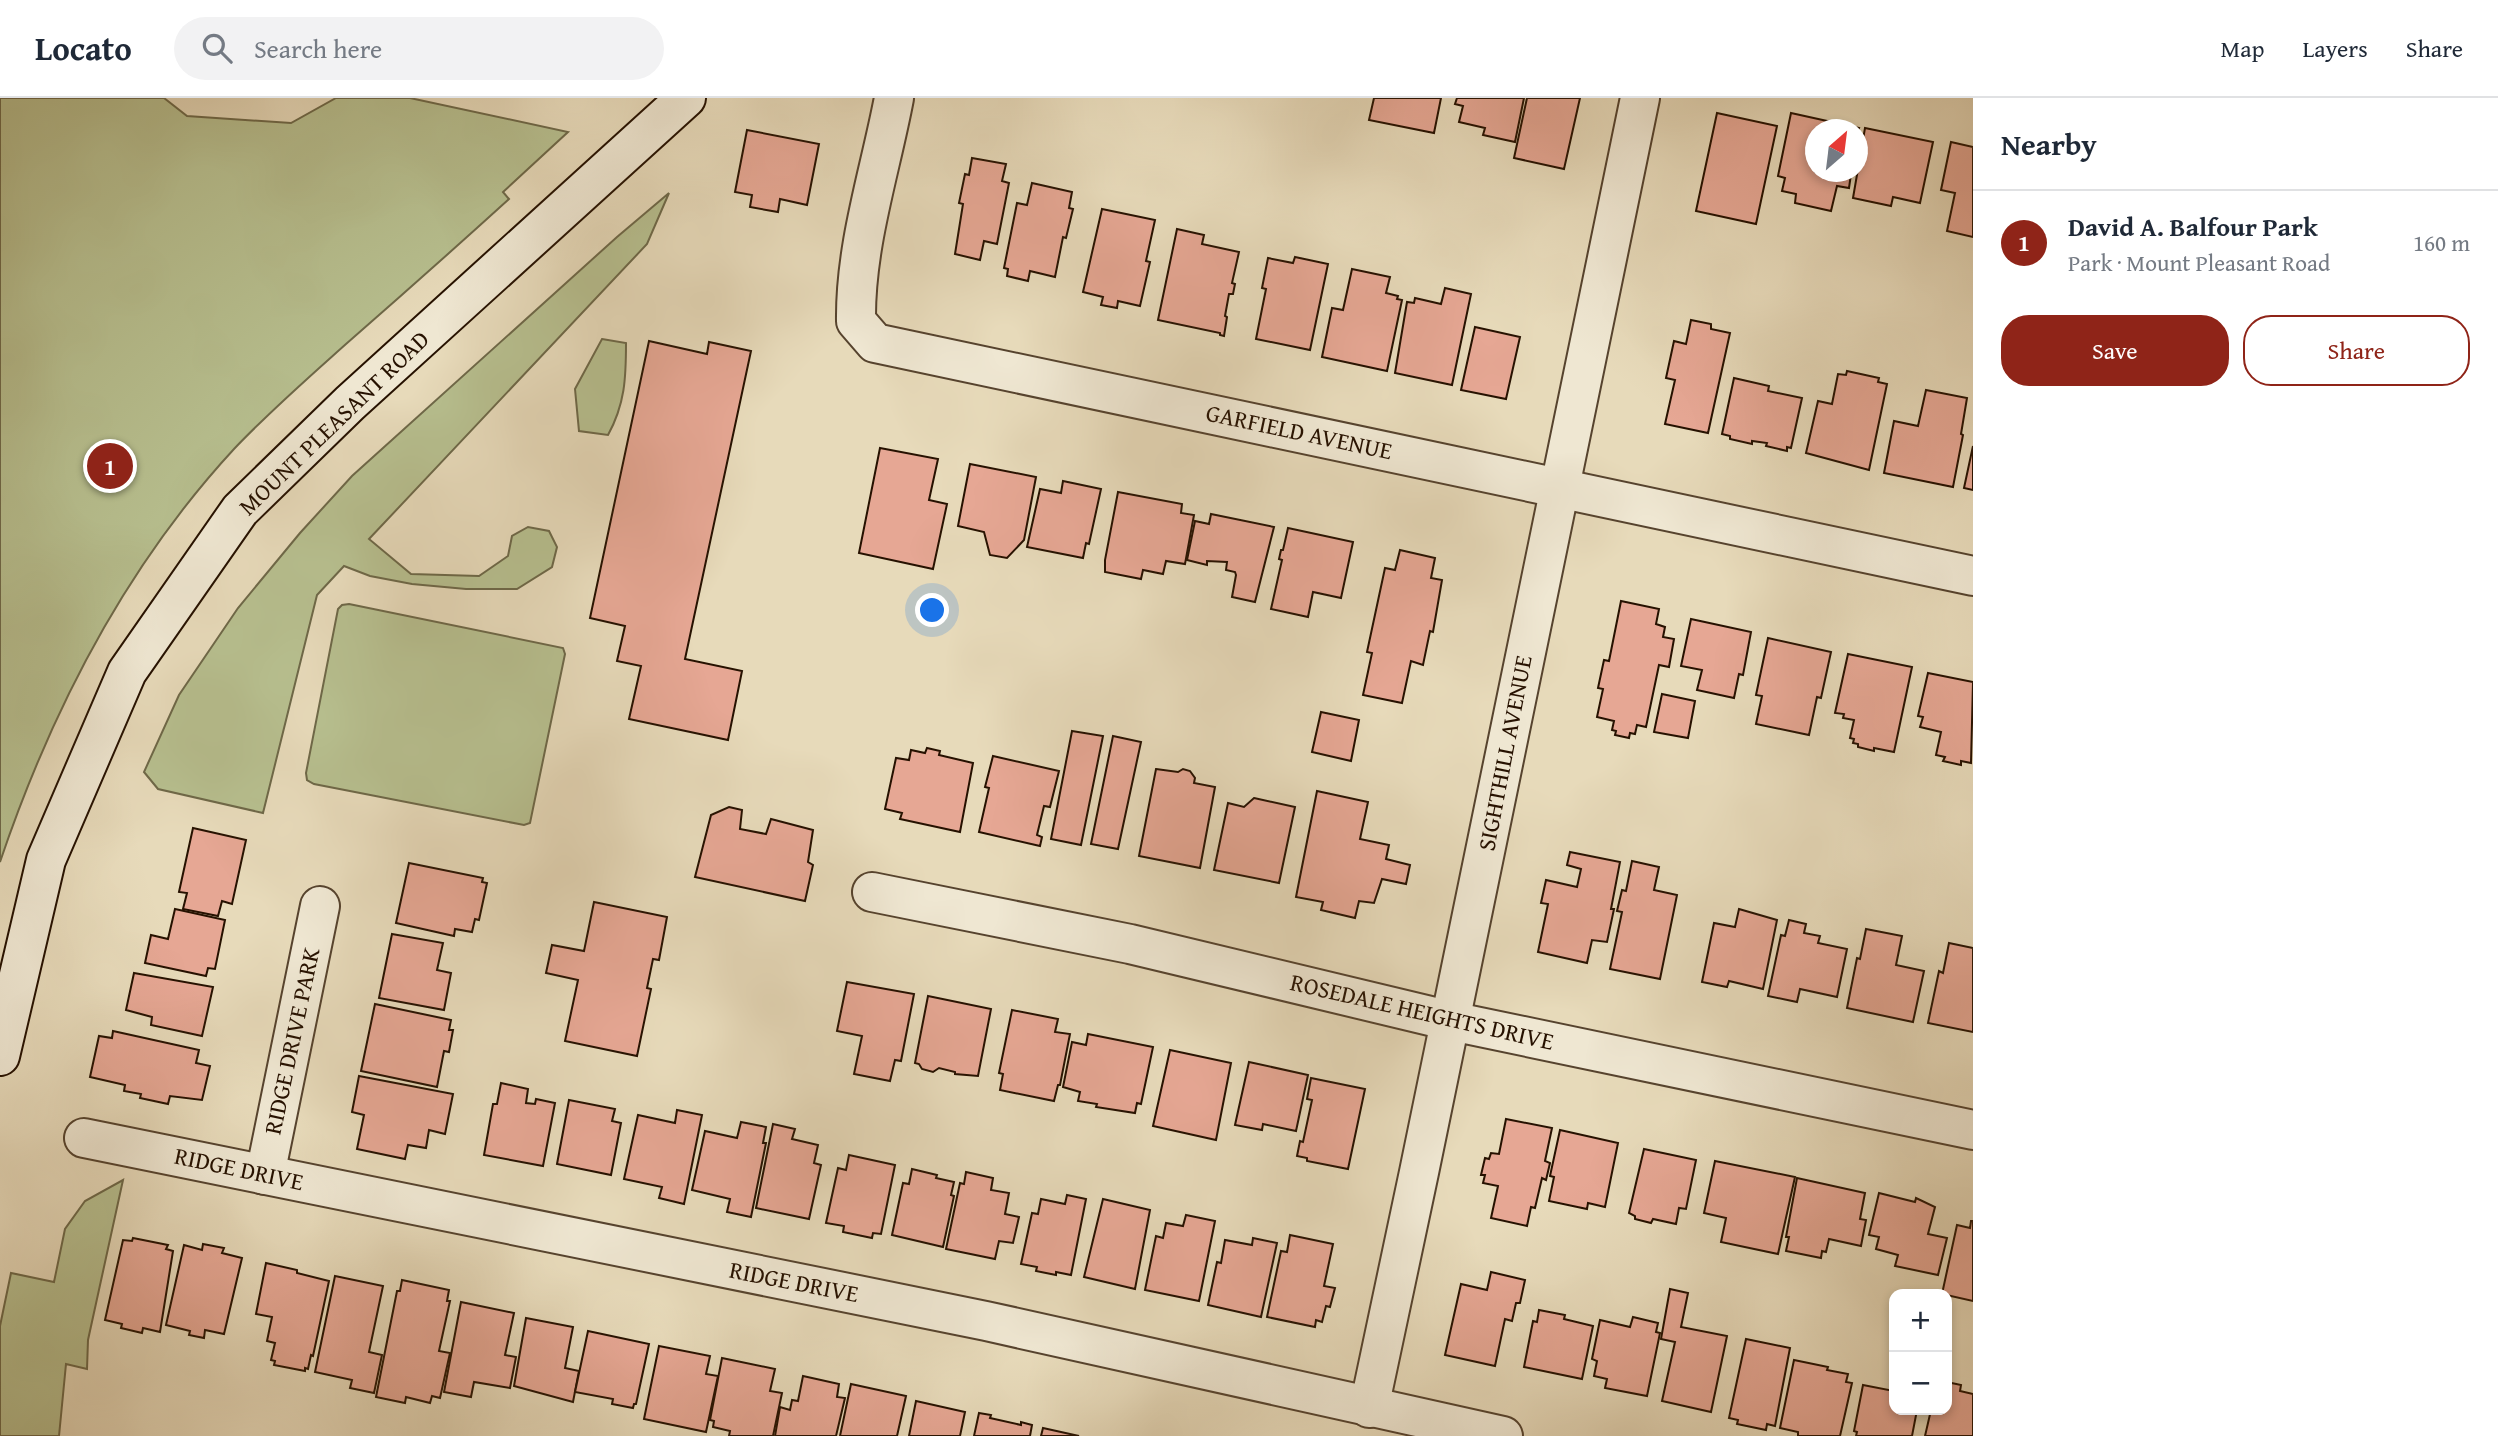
<!DOCTYPE html>
<meta charset="utf-8">
<style>
:root{--surface:#fff;--page:#f2f2f3;--text:#1f2937;--muted:#747a83;--line:#e0e1e3;--accent:#8f2418}
body{margin:0;font-family:"Gentium Book Plus",serif;background:var(--page);color:var(--text)}
.controls{position:absolute;right:21px;bottom:21px;display:grid;overflow:hidden;border-radius:14px;box-shadow:0 4px 10px #0003}
.controls button{width:63px;height:63px;display:grid;place-items:center;padding:0;border:0;border-bottom:2px solid var(--line);background:var(--surface);color:var(--text);font:35px sans-serif}
.compass{position:absolute;left:1805px;top:21px;width:63px;height:63px;border-radius:50%;background:var(--surface);box-shadow:0 4px 10px #0003;rotate:28deg}
.you{position:absolute;left:933px;top:513px;width:24px;height:24px;margin:-18px;border:5px solid #fff;border-radius:50%;background:#1a73e8;box-shadow:0 0 0 10px #1a73e833}
.badge{display:grid;place-items:center;width:46px;height:46px;border-radius:50%;background:var(--accent);color:#fff;font-size:23px;font-weight:700}
.pin{position:absolute;translate:-50% -50%;border:4px solid #fff;box-shadow:0 2px 7px #0006}
.list{margin:0;padding:0;list-style:none}
h2{display:flex;justify-content:space-between;align-items:center;height:91px;margin:0;padding:0 28px;font-size:30px}
h2 small{font-size:23px;font-weight:400;color:var(--muted)}
.list li{display:grid;grid-template-columns:46px 1fr auto;gap:21px;align-items:center;box-sizing:border-box;height:105px;padding:0 28px;border-top:2px solid var(--line)}
.list b{display:block;font-size:26px;white-space:nowrap}
.list p{margin:0;font-size:23px;white-space:nowrap;color:var(--muted)}
.list em{font-size:23px;font-style:normal;color:var(--muted)}
.actions{display:flex;gap:14px;padding:21px 28px}
.actions a{flex:1;padding:16px 0;border:2px solid var(--accent);border-radius:28px;text-align:center;font-size:24px;color:var(--accent)}
.actions .main{background:var(--accent);color:#fff}
.icon{flex:none;width:38px;height:38px;fill:none;stroke:currentColor;stroke-width:2;stroke-linecap:round;stroke-linejoin:round}
.map{position:relative;flex:none;width:1973px;height:1338px;overflow:hidden}
header{display:flex;align-items:center;gap:42px;box-sizing:border-box;height:98px;padding:0 35px;background:var(--surface);border-bottom:2px solid var(--line)}
header strong{font-size:33px}
nav{display:flex;gap:38px;margin-inline-start:auto;font-size:24px}
.search{width:490px;height:63px;background:var(--page);display:flex;align-items:center;gap:18px;box-sizing:border-box;padding:0 24px;border-radius:38px;color:var(--muted);font-size:26px}
main{display:flex}
aside{flex:1;background:var(--surface)}
.map>svg:first-child{display:block}
</style>
<header>
<strong>Locato</strong>
<div class="search"><svg class="icon" aria-label="search" viewBox="0 0 24 24"><circle cx="10" cy="10" r="6"/><path d="M15 15l6 6"/></svg>Search here</div>
<nav><a>Map</a><a>Layers</a><a>Share</a></nav>
</header>
<main>
<div class="map">
<svg width="1973" height="1338" viewBox="0 0 1973 1338">
<rect width="100%" height="100%" fill="#e7daba"/>
<filter id="stains"><feTurbulence type="fractalNoise" baseFrequency=".00286" numOctaves="4"/><feColorMatrix values="0 0 0 0 .2 0 0 0 0 .09 0 0 0 0 .02 0 0 0 .5 -.17"/></filter>
<radialGradient id="worn" r=".72"><stop offset=".6" stop-color="#630" stop-opacity="0"/><stop offset="1" stop-color="#630" stop-opacity=".3"/></radialGradient>
<g fill="#b7bf8f" stroke="#6e6848" stroke-width="2">
<path d="M0,0h164l23,18 104,7 45,-25h74l158,34 -65,60 6,7c-54,49 -108,97 -163,145 -38,34 -77,68 -112,105 -109,118 -183,262 -234,413z"/>
<path d="M669,95l-22,51 -278,295 42,35 68,2 29,-20 4,-20 16,-9 21,4 8,16 -5,20 -35,22h-51l-54,-5 -42,-8 -26,-10 -27,29 -54,218 -105,-24 -14,-17 35,-77 59,-87 62,-75 52,-57 265,-239z"/>
<path d="M602,241l24,4c0,35 -1,61 -18,92l-29,-4 -4,-42z"/>
<path d="M349,506l214,44 2,6 -35,169 -6,2 -210,-41 -7,-4 -1,-7 32,-164 4,-4z"/>
<path d="M123,1082l-35,160 -1,29 -21,-5 -7,72h-59v-110l11,-53 43,9 11,-53 20,-28z"/>
</g>
<g fill="#e6a794" stroke="#261100" stroke-width="2">
<path d="M1374,0h67l-7,35 -65,-13z"/>
<path d="M1457,0h67l-9,44 -32,-7 2,-7 -26,-6 4,-16 -8,-2z"/>
<path d="M1527,0h53l-16,71 -50,-11z"/>
<path d="M1717,15l60,13 -21,98 -60,-13z"/>
<path d="M1791,15l68,15 -2,5v-3h-42v42h34l2,2 -2,14 -12,-2 -6,25 -36,-8 1,-9 -14,-3 3,-13 -7,-2z"/>
<path d="M1865,30l68,14 -13,61 -27,-6 -2,9 -38,-8z"/>
<path d="M747,32l72,14 -12,61 -27,-6 -2,13 -28,-5 2,-12 -17,-3z"/>
<path d="M1951,44l22,5v90l-26,-6 8,-38 -14,-3z"/>
<path d="M972,60l34,6 -4,17 7,2 -12,61 -13,-3 -4,19 -25,-6 8,-50 -4,-1 6,-29 4,1z"/>
<path d="M1032,85l40,9 -3,16 4,1 -7,29 -3,-1 -8,40 -25,-6 -2,10 -21,-5 1,-7 -4,-1 13,-65 10,2z"/>
<path d="M1102,111l53,11 -9,41 4,1 -10,44 -22,-5 -1,7 -16,-3 2,-8 -20,-5z"/>
<path d="M1177,131l27,6 -2,9 37,8 -7,31 3,1 -2,10h-4l-4,22 2,1 -3,19 -4,-1v-2l-62,-13z"/>
<path d="M1295,159l33,7 -18,86 -54,-11 10,-50 -4,-1 6,-30 25,5z"/>
<path d="M1352,171l38,8 -4,16 12,3 -1,3 5,1 -15,71 -65,-14 10,-49 11,2z"/>
<path d="M1445,190l26,6 -19,91 -57,-12 12,-71 7,1 1,-5 26,6z"/>
<path d="M1691,222l20,4v5l19,4 -22,100 -43,-9 10,-44 -9,-2 8,-37 12,3z"/>
<path d="M1475,229l45,10 -14,62 -45,-9z"/>
<path d="M649,243l58,13 2,-12 42,9 -66,308 57,12 -14,69 -99,-21 12,-53 -24,-5 8,-35 -35,-8z"/>
<path d="M1847,273l32,7 -1,4 9,2 -18,86 -63,-17 12,-52 14,3 6,-30 8,1z"/>
<path d="M1734,280l35,8 -1,5 34,7 -11,50 -4,-1v4l-21,-5 1,-3 -15,-2v3l-22,-5v-3l-8,-2z"/>
<path d="M1926,292l41,8 -6,36 2,1 -10,52 -69,-14 10,-52 24,5z"/>
<path d="M1973,348v44l-9,-2z"/>
<path d="M880,350l58,11 -9,41 18,4 -14,65 -74,-16z"/>
<path d="M970,366l66,13 -12,63 -17,18 -17,-3 -6,-23 -26,-6z"/>
<path d="M1063,383l38,8 -12,55 -3,-1 -3,15 -56,-11 13,-58 21,4z"/>
<path d="M1118,394l64,12 -1,9 13,2 -9,49 -19,-3 -3,13 -20,-4 -2,9 -36,-7v-12z"/>
<path d="M1211,416l63,13 -19,75 -23,-5 4,-22 -1,-3 -9,-2 1,-8 -20,-1v4l-20,-5 8,-39 14,3z"/>
<path d="M1288,430l65,14 -12,56 -28,-6 -5,25 -37,-8 11,-49 -3,-1 2,-9h2z"/>
<path d="M1400,452l35,8 -4,20 11,2 -9,52 -3,-1 -7,34 -12,-4 -9,42 -39,-8 9,-42 -5,-1 18,-84 10,2z"/>
<path d="M1621,503l38,8 -3,15 9,3 -2,10 11,2 -5,28 -10,-2 -13,62 -9,-2 -2,9 -5,-1 -1,5 -14,-3 1,-4 -4,-1 2,-9 -17,-4 6,-28 -5,-1 6,-28 5,1z"/>
<path d="M1691,521l60,13 -8,43 -4,-1 -5,24 -37,-8 5,-20 -21,-4z"/>
<path d="M1768,540l63,14 -10,46 -4,-1 -8,38 -53,-11 6,-28 -6,-1z"/>
<path d="M1848,556l64,13 -18,85 -20,-4v3l-16,-4v-3l-5,-1 1,-4 -4,-1 4,-18 -11,-2 1,-4 -9,-1z"/>
<path d="M1928,575l45,9 -2,81 -10,-2v4l-18,-4 2,-4 -9,-2 5,-23 -21,-5 3,-10 -5,-1z"/>
<path d="M1662,596l33,7 -7,37 -34,-6z"/>
<path d="M1321,614l38,8 -8,41 -39,-9z"/>
<path d="M1072,633l31,5 -22,109 -30,-6z"/>
<path d="M1113,638l28,6 -23,107 -27,-5z"/>
<path d="M927,650l13,3 -1,4 34,8 -13,69 -60,-13 2,-6 -17,-4 11,-51 13,2 2,-10 14,3z"/>
<path d="M993,658l66,15 -9,36 -6,-1 -7,29 5,2 -2,9 -61,-14 10,-44 -4,-1z"/>
<path d="M1156,671l22,3 5,-3 7,2 5,7 -1,5 21,4 -15,81 -61,-12z"/>
<path d="M1317,693l51,11 -8,37 29,6 -3,14 24,6 -4,19 -24,-5 -8,24 -15,-2 -4,17 -34,-8 2,-8 -27,-5z"/>
<path d="M1254,700l41,9 -16,76 -65,-13 14,-67 16,4z"/>
<path d="M729,709l13,3 -2,19 26,5 5,-15 42,11 -5,32 5,3 -8,36 -110,-24 16,-62z"/>
<path d="M193,730l53,12 -14,64 -10,-3 -4,15 -35,-7 4,-16 -8,-1z"/>
<path d="M1570,754l50,10 -9,47h3l-7,33 -15,-2 -5,23 -49,-11 10,-48 -7,-1 5,-23 31,7 4,-18 -14,-4z"/>
<path d="M1632,763l27,6 -5,23 23,5 -17,84 -50,-10 12,-57 -5,-1 5,-21 4,1z"/>
<path d="M409,765l74,15 -1,4 5,1 -8,37 -4,-1 -3,13 -17,-3 -1,7 -58,-13z"/>
<path d="M594,804l73,15 -8,43 -6,-1 -6,29 4,1 -14,67 -72,-15 13,-61 -32,-7 6,-28 32,6z"/>
<path d="M175,811l50,11 -10,49 -7,-1 -2,8 -61,-13 6,-28 17,4z"/>
<path d="M1739,811l38,11 -14,69 -34,-8 -2,6 -25,-5 12,-59 21,4z"/>
<path d="M1789,822l17,4 -2,9 16,3 -2,7 29,6 -10,48 -37,-8 -3,13 -29,-6 13,-61 4,1z"/>
<path d="M1866,831l36,7 -6,29 28,6 -11,51 -66,-14 10,-50 3,1z"/>
<path d="M392,836l51,9 -6,27 14,3 -7,37 -65,-12z"/>
<path d="M1949,845l24,5v84l-45,-9 11,-52 4,2z"/>
<path d="M134,875l79,14 -11,49 -51,-11 1,-8 -26,-7z"/>
<path d="M847,884l67,12 -13,67 -6,-1 -5,21 -36,-7 8,-38 -25,-5z"/>
<path d="M928,898l63,13 -13,67 -23,-2v-2l-16,-4 -6,4 -11,-3 -3,-5 -4,-1z"/>
<path d="M375,906l76,16 -2,10h4l-4,22 -5,-1 -7,36 -76,-16z"/>
<path d="M1012,912l46,9 -3,13 15,2 -10,51h-2l-4,16 -54,-11 3,-16 -4,-1z"/>
<path d="M113,933l86,19 -3,13 14,3 -8,34 -32,-4 -2,8 -28,-6 1,-4 -17,-3 1,-6 -35,-8 9,-41 13,2z"/>
<path d="M1088,936l65,13 -12,57 -4,-1 -2,10 -39,-6 1,-3 -19,-3 2,-9 -17,-5 9,-45 14,3z"/>
<path d="M1170,952l61,13 -15,77 -63,-14z"/>
<path d="M1249,964l59,13 -12,56 -33,-7 -1,6 -27,-5z"/>
<path d="M359,978l94,18 -8,40 -16,-4 -3,18 -18,-3 -3,14 -48,-10 7,-34 -12,-3z"/>
<path d="M1311,980l54,11 -17,80 -41,-8v-3l-10,-2 3,-15 3,1 9,-42 -5,-1z"/>
<path d="M501,985l27,6 -2,14 9,1 1,-5 19,4 -12,63 -59,-11 9,-51h4z"/>
<path d="M569,1002l46,9 -3,12 9,2 -10,52 -54,-11z"/>
<path d="M677,1012l25,5 -18,89 -25,-6 3,-11 -38,-8 14,-64 37,8z"/>
<path d="M1506,1021l46,9 -7,33 5,2 -4,17 -4,-2 -7,30 -4,-1 -4,19 -36,-8 7,-32 -15,-3 2,-8h-4l4,-17 4,1 2,-6 8,1z"/>
<path d="M741,1024l25,5 -3,16h3l-15,74 -24,-5 3,-13 -38,-9 13,-59 32,7z"/>
<path d="M773,1026l22,5 -3,10 26,6 -4,18 7,2 -12,54 -53,-11z"/>
<path d="M1560,1032l58,13 -13,64 -17,-4 -1,6 -38,-8 5,-24 -4,-1z"/>
<path d="M1644,1051l52,11 -10,49 -7,-1 -3,16 -23,-5 -2,4 -16,-4v-3l-6,-3z"/>
<path d="M849,1057l46,10 -14,69 -8,-1 -1,5 -29,-6 1,-6 -18,-3 12,-55 8,2z"/>
<path d="M1715,1063l80,16 -17,77 -57,-12 5,-24 -22,-5z"/>
<path d="M912,1071l25,6 -1,3 18,4 -3,13 3,1 -11,51 -51,-12 11,-52 6,1z"/>
<path d="M966,1074l27,6 -2,12 18,3 -4,21 14,3 -6,26 -14,-2 -4,18 -49,-10 14,-66 4,1z"/>
<path d="M1797,1080l68,15 -5,26 6,1 -5,26 -32,-7 -3,13 -4,-1 -1,7 -35,-7 3,-14h-3z"/>
<path d="M1879,1095l36,9 1,-4 19,9 -7,27 19,4 -9,37 -43,-9 3,-11 -22,-6 3,-12 -10,-2z"/>
<path d="M1067,1097l19,4 -15,76 -15,-3v3l-20,-4 1,-4 -16,-3 11,-51 6,1 3,-15 24,5z"/>
<path d="M1103,1101l47,11 -15,79 -51,-12z"/>
<path d="M1186,1117l29,6 -16,80 -54,-11 11,-54 7,2 3,-15 17,3z"/>
<path d="M1971,1123h2v80l-31,-7 15,-69 13,3z"/>
<path d="M1290,1137l43,9 -9,42 11,2 -5,19 -4,-1 -4,16 -6,-2 -1,7 -48,-10 14,-66 6,1z"/>
<path d="M133,1140l35,7 -2,4 7,2 -13,81 -17,-4 -1,5 -21,-5 1,-4 -17,-4 18,-80 9,1z"/>
<path d="M1253,1140l24,5 -16,74 -53,-12 9,-43 4,1 4,-23 27,5z"/>
<path d="M203,1146l21,4 -2,5 20,5 -18,76 -19,-4 -1,8 -15,-3 1,-4 -24,-6 18,-80 18,5z"/>
<path d="M266,1165l31,7v3l32,8 -16,75 -2,-1 -3,14 -3,-1v3l-31,-6 1,-4 -4,-1 4,-17 -8,-2 5,-24 -16,-3z"/>
<path d="M1491,1174l34,8 -5,23h-4l-4,18 -7,-2 -10,47 -50,-11 16,-71 26,6z"/>
<path d="M335,1178l48,10 -14,66 13,3 -8,38 -24,-5 2,-8 -37,-8z"/>
<path d="M402,1182l47,10 -2,11h3l-11,50 11,2 -10,45 -8,-2 -2,7 -24,-6 -1,6 -29,-6 21,-106h3z"/>
<path d="M1670,1191l18,4 -7,34 46,9 -16,76 -49,-11 13,-59 -14,-3z"/>
<path d="M461,1204l53,11 -9,42 11,2 -6,31 -36,-6 -3,15 -27,-5z"/>
<path d="M1539,1212l26,5 -1,4 29,7 -11,53 -58,-12 9,-46 4,1z"/>
<path d="M1633,1219l25,6 -2,9 4,1 -13,63 -42,-8 2,-9 -13,-3 3,-15 -5,-2 8,-39 30,7z"/>
<path d="M526,1220l47,9 -8,41 14,3 -6,31 -59,-16z"/>
<path d="M588,1233l61,13 -13,60h-2l-1,4 -21,-4 1,-5 -38,-7z"/>
<path d="M1746,1241l44,9 -15,78 -8,-2 -1,6 -29,-6 1,-4 -9,-2z"/>
<path d="M659,1248l51,10 -4,18 12,2 -12,56 -62,-13z"/>
<path d="M722,1260l53,11 -5,22 12,2 -9,43h-44l1,-5 -17,-4 1,-6 -4,-1z"/>
<path d="M1794,1262l34,7 -1,3 21,4 -2,8 6,1 -12,53h-42v-4l-18,-4z"/>
<path d="M803,1278l36,8 -2,13 8,1 -9,38h-61l5,-29 10,3 2,-10 6,1z"/>
<path d="M1947,1284l14,3 -1,6 13,3v42h-48l6,-26h16z"/>
<path d="M851,1286l55,12 -9,40h-57z"/>
<path d="M1863,1287l31,6v19h23l-5,26h-56l1,-4 -3,-1z"/>
<path d="M916,1303l49,11 -5,24h-51z"/>
<path d="M979,1315l12,2 -1,3 31,7v-3l11,3 -2,11h-56z"/>
<path d="M1043,1330l36,8h-38z"/>
</g>
<g fill="none" stroke-linecap="round" stroke-linejoin="round">
<g stroke="#56432e" stroke-width="42">
<g id="street">
<path d="M894,0c-14,74 -39,147 -38,223l19,22 1098,233"/>
<path d="M872,794l258,52 321,77 522,109"/>
<path d="M84,1040l902,183 517,115"/>
<path d="M265,1077l55,-269"/>
<path d="M1369,1310c94,-436 179,-874 271,-1310"/>
</g>
</g>
<g stroke="#261100" stroke-width="42">
<path id="secondary" d="M0,958l46,-196 81,-188 113,-162 110,-107 336,-305"/>
</g>
<use href="#street" stroke="#efe7d2" stroke-width="38"/>
<use href="#secondary" stroke="#efe7d2" stroke-width="38"/>
</g>
<g text-anchor="middle" stroke-width="7" stroke-linejoin="round" paint-order="stroke">
<g font-size="24" fill="#261100" stroke="#efe7d2">
<text transform="translate(334 325) rotate(-44)" y="8">MOUNT PLEASANT ROAD</text>
<text transform="translate(1299 334) rotate(12)" y="8">GARFIELD AVENUE</text>
<text transform="translate(1505 655) rotate(-79)" y="8">SIGHTHILL AVENUE</text>
<text transform="translate(1422 914) rotate(13)" y="8">ROSEDALE HEIGHTS DRIVE</text>
<text transform="translate(292 943) rotate(-78)" y="8">RIDGE DRIVE PARK</text>
<text transform="translate(239 1071) rotate(12)" y="8">RIDGE DRIVE</text>
<text transform="translate(794 1184) rotate(11)" y="8">RIDGE DRIVE</text>
</g>
</g>
<rect width="100%" height="100%" filter="url(#stains)"/>
<rect width="100%" height="100%" fill="url(#worn)"/>
</svg>
<div class="controls">
<button>+</button>
<button>−</button>
</div>
<svg class="compass" viewBox="-18 -18 36 36"><path d="M0-13l5 13h-10z" fill="#e53935"/><path d="M0 13l5-13h-10z" fill="#747a83"/></svg>
<div class="you"></div>
<div class="pin badge" style="left:110px;top:368px">1</div>
</div>
<aside>
<h2>Nearby<small></small></h2>
<ul class="list">
<li><span class="badge">1</span><div><b>David A. Balfour Park</b><p>Park · Mount Pleasant Road</p></div><em>160 m</em></li>
</ul>
<div class="actions"><a class="main">Save</a><a>Share</a></div>
</aside>
</main>
